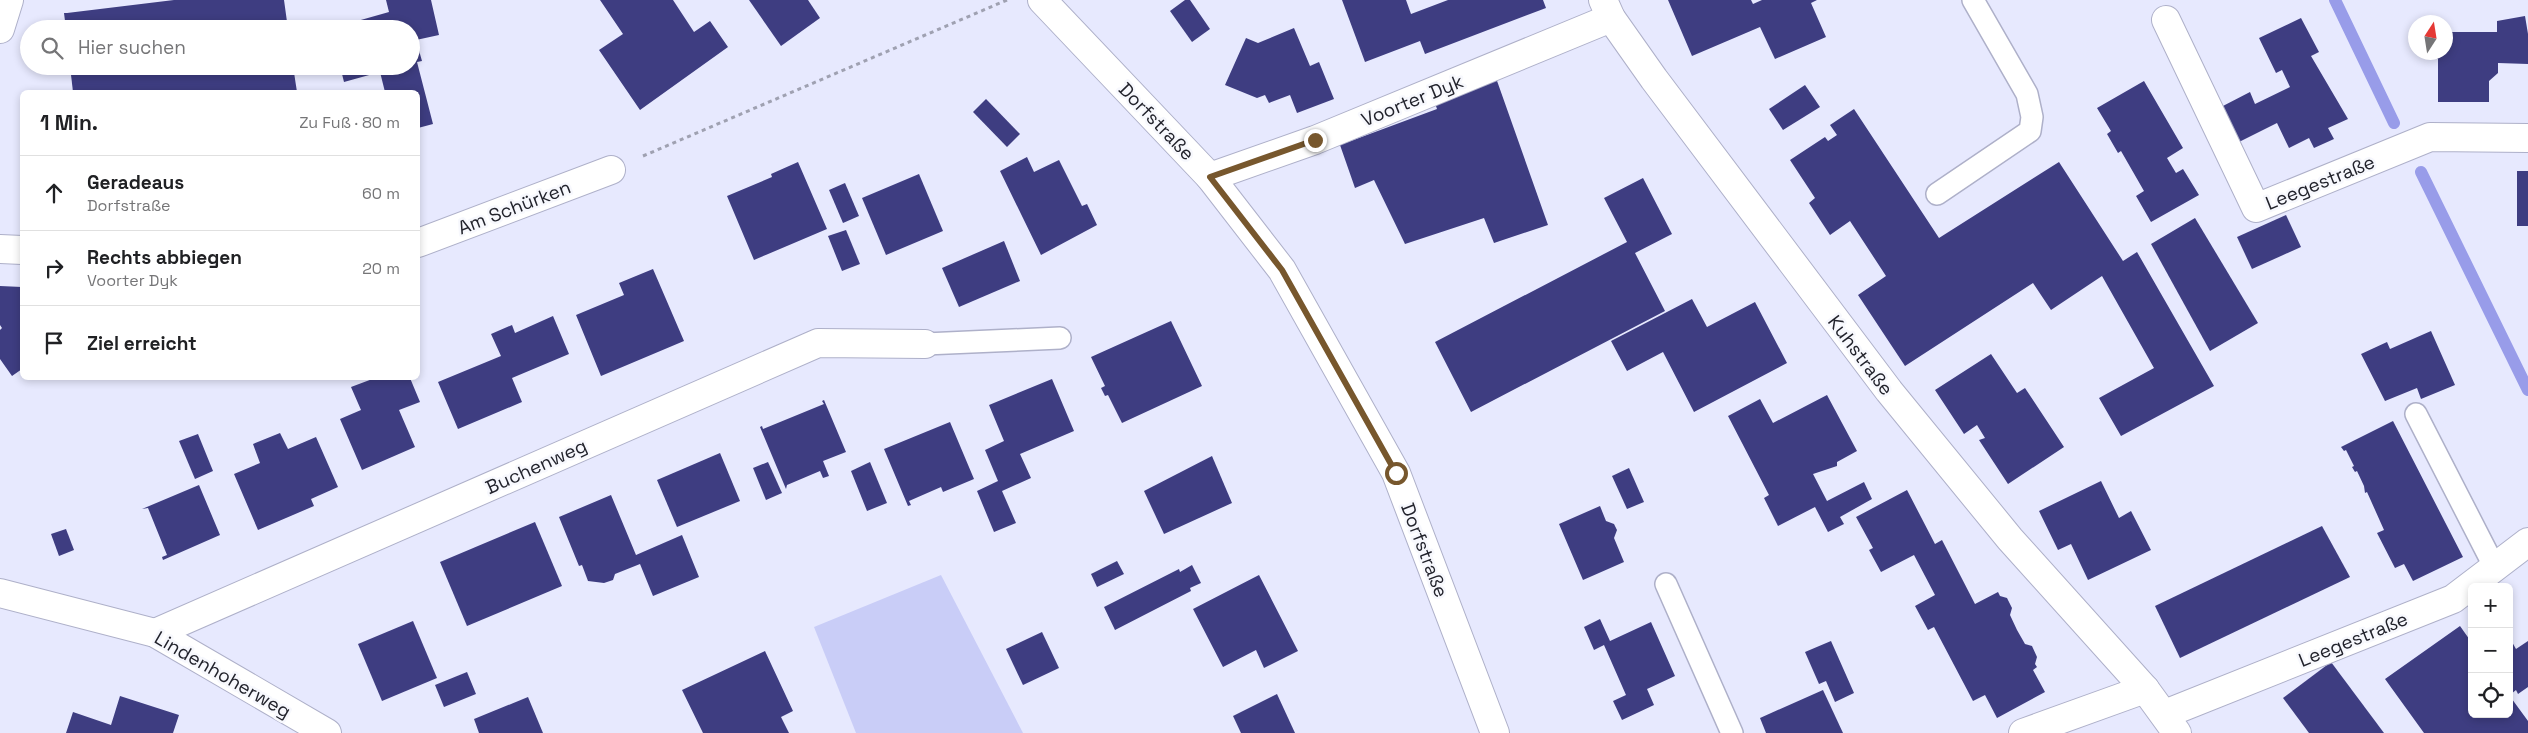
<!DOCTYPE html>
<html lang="de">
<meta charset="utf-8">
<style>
:root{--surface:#fff;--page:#f2f2f2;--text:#202124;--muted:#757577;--line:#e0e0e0}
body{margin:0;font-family:"Space Grotesk",sans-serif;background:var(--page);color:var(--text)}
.controls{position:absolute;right:15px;bottom:15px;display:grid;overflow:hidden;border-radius:8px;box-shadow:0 2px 8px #0003}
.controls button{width:45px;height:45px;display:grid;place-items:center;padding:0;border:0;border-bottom:1px solid var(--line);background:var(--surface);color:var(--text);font:25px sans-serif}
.compass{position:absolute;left:2408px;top:15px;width:45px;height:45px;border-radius:50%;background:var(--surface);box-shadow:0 2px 8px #0003;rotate:12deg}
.stop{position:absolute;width:15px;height:15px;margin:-11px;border:4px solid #77572d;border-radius:50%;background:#fff}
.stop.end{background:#77572d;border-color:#fff;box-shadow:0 1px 5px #0008}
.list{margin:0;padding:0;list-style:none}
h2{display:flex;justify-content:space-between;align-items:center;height:65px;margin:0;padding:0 20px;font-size:21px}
h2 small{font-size:16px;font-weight:400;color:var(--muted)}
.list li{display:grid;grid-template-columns:32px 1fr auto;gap:15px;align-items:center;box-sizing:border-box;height:75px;padding:0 20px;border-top:1px solid var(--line)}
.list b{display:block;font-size:19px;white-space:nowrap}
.list p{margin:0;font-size:16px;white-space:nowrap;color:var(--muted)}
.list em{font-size:16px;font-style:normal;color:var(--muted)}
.icon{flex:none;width:28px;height:28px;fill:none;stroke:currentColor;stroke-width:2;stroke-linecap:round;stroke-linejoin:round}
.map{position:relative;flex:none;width:2528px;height:733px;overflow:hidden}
.search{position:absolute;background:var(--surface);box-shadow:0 2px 8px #0003;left:20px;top:20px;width:400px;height:55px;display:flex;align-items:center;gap:12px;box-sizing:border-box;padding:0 18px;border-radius:28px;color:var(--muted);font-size:19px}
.panel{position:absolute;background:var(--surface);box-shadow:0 2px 8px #0003;left:20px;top:90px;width:400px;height:290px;border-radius:8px}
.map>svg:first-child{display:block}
</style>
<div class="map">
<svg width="2528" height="733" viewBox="0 0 2528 733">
<rect width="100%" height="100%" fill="#e7e9fe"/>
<path fill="#c9cdf7" d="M941,575l82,158h-167l-42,-106z"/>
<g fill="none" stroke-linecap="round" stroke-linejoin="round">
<g stroke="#989ce9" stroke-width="12">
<path d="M2335,0l59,123"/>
<path d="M2421,172l107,218"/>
</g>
</g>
<g fill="#3e3d81">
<path d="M174,0h110l4,29h-222l-2,-16h3z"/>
<path d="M386,0h45l8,35 -23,5 6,21 -5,1 16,62 -15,4v-36h-33l-5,-20 -36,10 -4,-16h71v-37h-82l60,-17z"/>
<path d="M600,0h73l21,32 16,-11 18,26 -88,63 -41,-60 24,-16z"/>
<path d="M749,0h59l12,18 -39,28z"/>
<path d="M1185,0h5l20,29 -18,13 -22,-31z"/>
<path d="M1342,0h64l5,14 37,-14h95l3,8 -121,46 -5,-13 -55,21z"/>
<path d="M1668,0h83l2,4 9,-4h55l-6,3 15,34 -51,22 -15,-32 -68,29z"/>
<path d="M2525,16l3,18v30l-30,-1v10l-9,8v21h-51v-43l-6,-7h14v-20h51v-11z"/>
<path d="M2301,18l18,34 -8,4 37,63 -20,9 6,11 -20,9 -5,-10 -20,10 -12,-25 -38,19 -18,-35 29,-15 5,12 35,-17 -8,-17 -6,3 -17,-35z"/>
<path d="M1294,28l16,38 9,-4 15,37 -37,14 -7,-18 -21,8 -4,-8 -8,3 -32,-13 21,-47 12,5z"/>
<path d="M70,66h223l4,26h-224z"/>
<path d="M1496,78l52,147 -54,18 -10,-25 -79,26 -31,-64 -19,8 -15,-43 97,-36 -3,-9z"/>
<path d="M2144,81l39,67 -16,10 9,15 7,-4 16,26 -48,27 -15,-26 8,-5 -23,-40 -3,2 -11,-19 4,-3 -14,-23z"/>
<path d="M1805,85l15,22 -37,23 -14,-21z"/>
<path d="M986,99l34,35 -13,13 -34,-35z"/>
<path d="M1854,109l85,129 120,-76 64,99 14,-9 77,134 -93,50 -22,-38 55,-30 -52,-92 -51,34 -18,-27 -128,83 -47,-71 28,-19 -36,-55 -20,14 -21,-32 6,-5 -25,-38 35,-23 3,4 9,-6 -7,-10z"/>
<path d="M1027,157l7,15 25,-12 23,46 5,-2 10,21 -56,30 -41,-84z"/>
<path d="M798,162l29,67 -73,31 -27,-64 45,-19 -1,-3z"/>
<rect x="2517" y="171" width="11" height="55"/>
<path d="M919,174l24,57 -57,24 -24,-57z"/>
<path d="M1643,178l29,56 -37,19 30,58 -194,101 -36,-70 192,-100 -23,-44z"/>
<path d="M845,183l14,33 -16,7 -14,-33z"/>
<path d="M2286,215l15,32 -49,22 -15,-32z"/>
<path d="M2195,218l63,105 -48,28 -59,-107z"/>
<path d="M846,230l14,34 -18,7 -14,-35z"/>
<path d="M1004,241l16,40 -61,26 -17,-39z"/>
<path d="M653,269l31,72 -83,35 -25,-61 48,-20 -5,-12z"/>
<path d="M0,286l22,1v82l-10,7 -12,-17v-29l2,-2 -2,-3z"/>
<path d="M1692,299l15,28 48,-25 32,61 -93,49 -31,-60 -36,19 -16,-30z"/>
<path d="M553,316l16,38 -57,24 10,24 -64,27 -20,-47 63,-26 -10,-22 21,-9 3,8z"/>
<path d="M1171,321l31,65 -80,37 -14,-28 -3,1 -4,-8 4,-2 -14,-29z"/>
<path d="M2431,331l24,54 -34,14 -4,-11 -32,13 -24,-47 26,-12 3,7z"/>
<path d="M1991,354l26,39 8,-5 39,59 -56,37 -29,-44 6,-2 -8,-13 -13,9 -29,-44z"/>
<path d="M375,378h35l10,24 -21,8 16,37 -53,23 -22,-51 21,-9 -10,-23z"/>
<path d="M1052,379l22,52 -54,23 11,24 -29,13 14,32 -22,9 -17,-41 21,-10 -13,-31 19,-9 -15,-36z"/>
<path d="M1827,395l30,56 -20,11v4l-24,8 14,27 37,-19 8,17 -32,18 4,7 -16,8 -13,-25 -37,19 -14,-28 5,-3 -41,-79 32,-17 13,24z"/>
<path d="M824,400l22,52 -23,9 6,15 -6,2 -3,-7 -33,14 -1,4 -26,-62 2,-1 1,3 61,-25 -2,-3z"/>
<path d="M2393,421l70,136 -50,24 -9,-17 -9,4 -18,-35 7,-3 -17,-38 -2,1 -1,-7 -7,-15 -2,1 -3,-5 2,-1 -8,-16 -2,1 -3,-4z"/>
<path d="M950,422l24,57 -31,13 -2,-5 -32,14 2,4 -3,1 -24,-57z"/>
<path d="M280,433l8,16 28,-12 22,50 -27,12 3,7 -56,24 -24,-56 26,-11 -7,-19z"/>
<path d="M198,434l15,37 -18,8 -16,-38z"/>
<path d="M720,453l20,48 -63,26 -20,-47z"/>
<path d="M1212,456l20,47 -68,31 -20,-43z"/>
<path d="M768,462l14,31 -16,7 -13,-32z"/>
<path d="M870,462l17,41 -20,8 -16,-40z"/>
<path d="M1629,468l15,34 -17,7 -15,-33z"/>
<path d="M2101,481l18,37 12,-7 20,39 -63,30 -17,-36 -13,6 -19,-39z"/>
<path d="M199,485l21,50 -57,25 -1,-3 5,-2 -19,-47 -6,1z"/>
<path d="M1907,490l28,54 7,-4 33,64 23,-12 2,4 7,2 5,10 -2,7 7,15 8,14 7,2 5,11 -2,7 2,3 -4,3 12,22 -48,26 -12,-23 -12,6 -39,-74 -6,3 -13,-24 20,-11 -21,-40 -33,17 -12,-22 4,-2 -17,-31z"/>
<path d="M611,495l25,60 46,-20 17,42 -46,19 -13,-32 -25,10 -2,6 -9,3 -16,-2 -6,-16 -3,1 -20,-49z"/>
<path d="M1600,506l6,15 8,3 3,6 -3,8 10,24 -41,18 -24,-56z"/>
<path d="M535,522l27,64 -95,40 -27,-64z"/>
<path d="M2322,526l28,51 -170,81 -25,-52z"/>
<path d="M66,529l8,21 -15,6 -8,-22z"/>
<path d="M1117,561l7,13 -27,13 -6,-13z"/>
<path d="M1192,565l9,18 -11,5 1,3 -76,39 -11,-23 75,-38 1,3z"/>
<path d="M1259,575l39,76 -34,17 -8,-18 -33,17 -30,-58z"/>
<path d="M1600,619l10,22 41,-19 24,54 -28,13 7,16 -32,15 -9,-19 13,-6 -22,-50 -10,5 -10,-23z"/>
<path d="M413,621l24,57 -55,23 -24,-57z"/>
<path d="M2460,626l12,17v71h37v-19l19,26v12h-104l-39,-54z"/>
<path d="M1042,632l17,36 -36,17 -17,-36z"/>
<path d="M1831,641l23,52 -19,9 -9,-21 -7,3 -14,-32z"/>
<path d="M2528,641v46l-10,7 -2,-4 -5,4 -2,-50 3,-2 4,7z"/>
<path d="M765,651l28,60 -12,6 8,16h-86l-21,-43z"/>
<path d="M2331,662l53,71h-75l-26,-35z"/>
<path d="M467,672l9,22 -32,13 -9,-22z"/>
<path d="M1823,690l20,43h-77l-6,-15z"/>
<path d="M1277,694l18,39h-54l-8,-17z"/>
<path d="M120,696l59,19 -6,18h-107l7,-21 38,13z"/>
<path d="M528,697l15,36h-64l-5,-14z"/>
</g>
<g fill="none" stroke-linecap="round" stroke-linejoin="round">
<g stroke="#aeb0c9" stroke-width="24">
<g id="lane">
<path d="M1937,194l93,-63 2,-14 -5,-23 -54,-94"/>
<path d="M925,344l135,-6"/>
<path d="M2416,414l79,154"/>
<path d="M1666,584l66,149"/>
</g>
</g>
<g stroke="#aeb0c9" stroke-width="30">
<g id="street">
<path d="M1603,0l8,18 43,61 235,312 121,148 135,150 32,44"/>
<path d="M2166,20l90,188 174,-71 98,1"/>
<path d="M1210,177l105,-37 296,-122"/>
<path d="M418,243l193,-73"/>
<path d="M0,249l22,1"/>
<path d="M0,593l155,40 172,100"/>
<path d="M155,633l663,-290 107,1"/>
<path d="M2165,714l288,-115 75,-57"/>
<path d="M2023,733l122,-44"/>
</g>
</g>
<g stroke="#aeb0c9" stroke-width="30">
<g id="secondary">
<path d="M1042,0l168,177 72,93 114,203 99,260"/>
<path d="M0,29l9,-29"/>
</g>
</g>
<path stroke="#9fa1b1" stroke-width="3" stroke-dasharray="4 4" stroke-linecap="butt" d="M643,156l364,-156"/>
<use href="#lane" stroke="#fff" stroke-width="21"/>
<use href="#street" stroke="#fff" stroke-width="28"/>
<use href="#secondary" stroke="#fff" stroke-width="28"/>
</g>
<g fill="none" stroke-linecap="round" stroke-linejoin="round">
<path stroke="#77572d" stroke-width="6" d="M1315,140l-105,37 72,93 114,203"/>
</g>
<g text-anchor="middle" stroke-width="5" stroke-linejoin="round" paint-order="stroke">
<g font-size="19" fill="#22232c" stroke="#f7f8fd">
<text transform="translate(1412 100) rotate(-22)" y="7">Voorter Dyk</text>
<text transform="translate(1157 121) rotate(46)" y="7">Dorfstraße</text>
<text transform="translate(2320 182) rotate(-22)" y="7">Leegestraße</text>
<text transform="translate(514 207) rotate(-21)" y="7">Am Schürken</text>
<text transform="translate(1861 355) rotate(53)" y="7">Kuhstraße</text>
<text transform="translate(536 466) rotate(-24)" y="7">Buchenweg</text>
<text transform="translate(1425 550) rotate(69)" y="7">Dorfstraße</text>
<text transform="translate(2353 639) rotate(-22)" y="7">Leegestraße</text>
<text transform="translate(223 674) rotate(30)" y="7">Lindenhoherweg</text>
</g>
</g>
</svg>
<div class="controls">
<button>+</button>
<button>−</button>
<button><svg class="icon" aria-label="locate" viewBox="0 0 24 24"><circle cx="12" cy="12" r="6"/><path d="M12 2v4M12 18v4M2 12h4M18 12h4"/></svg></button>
</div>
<svg class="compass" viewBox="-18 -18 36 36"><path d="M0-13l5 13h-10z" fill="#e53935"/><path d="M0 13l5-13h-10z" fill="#757577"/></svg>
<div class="stop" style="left:1396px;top:473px"></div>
<div class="stop end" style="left:1315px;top:140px"></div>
<div class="search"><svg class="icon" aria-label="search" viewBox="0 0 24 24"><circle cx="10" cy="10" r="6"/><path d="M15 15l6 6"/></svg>Hier suchen</div>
<section class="panel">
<h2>1 Min.<small>Zu Fuß · 80 m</small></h2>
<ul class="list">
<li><svg class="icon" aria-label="ahead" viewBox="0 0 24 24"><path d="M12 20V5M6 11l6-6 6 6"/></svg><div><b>Geradeaus</b><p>Dorfstraße</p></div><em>60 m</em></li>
<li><svg class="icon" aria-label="right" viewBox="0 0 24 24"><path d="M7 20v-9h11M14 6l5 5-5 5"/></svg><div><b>Rechts abbiegen</b><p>Voorter Dyk</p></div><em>20 m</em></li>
<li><svg class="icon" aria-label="arrive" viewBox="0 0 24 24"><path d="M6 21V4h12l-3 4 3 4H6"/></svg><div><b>Ziel erreicht</b></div></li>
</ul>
</section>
</div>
